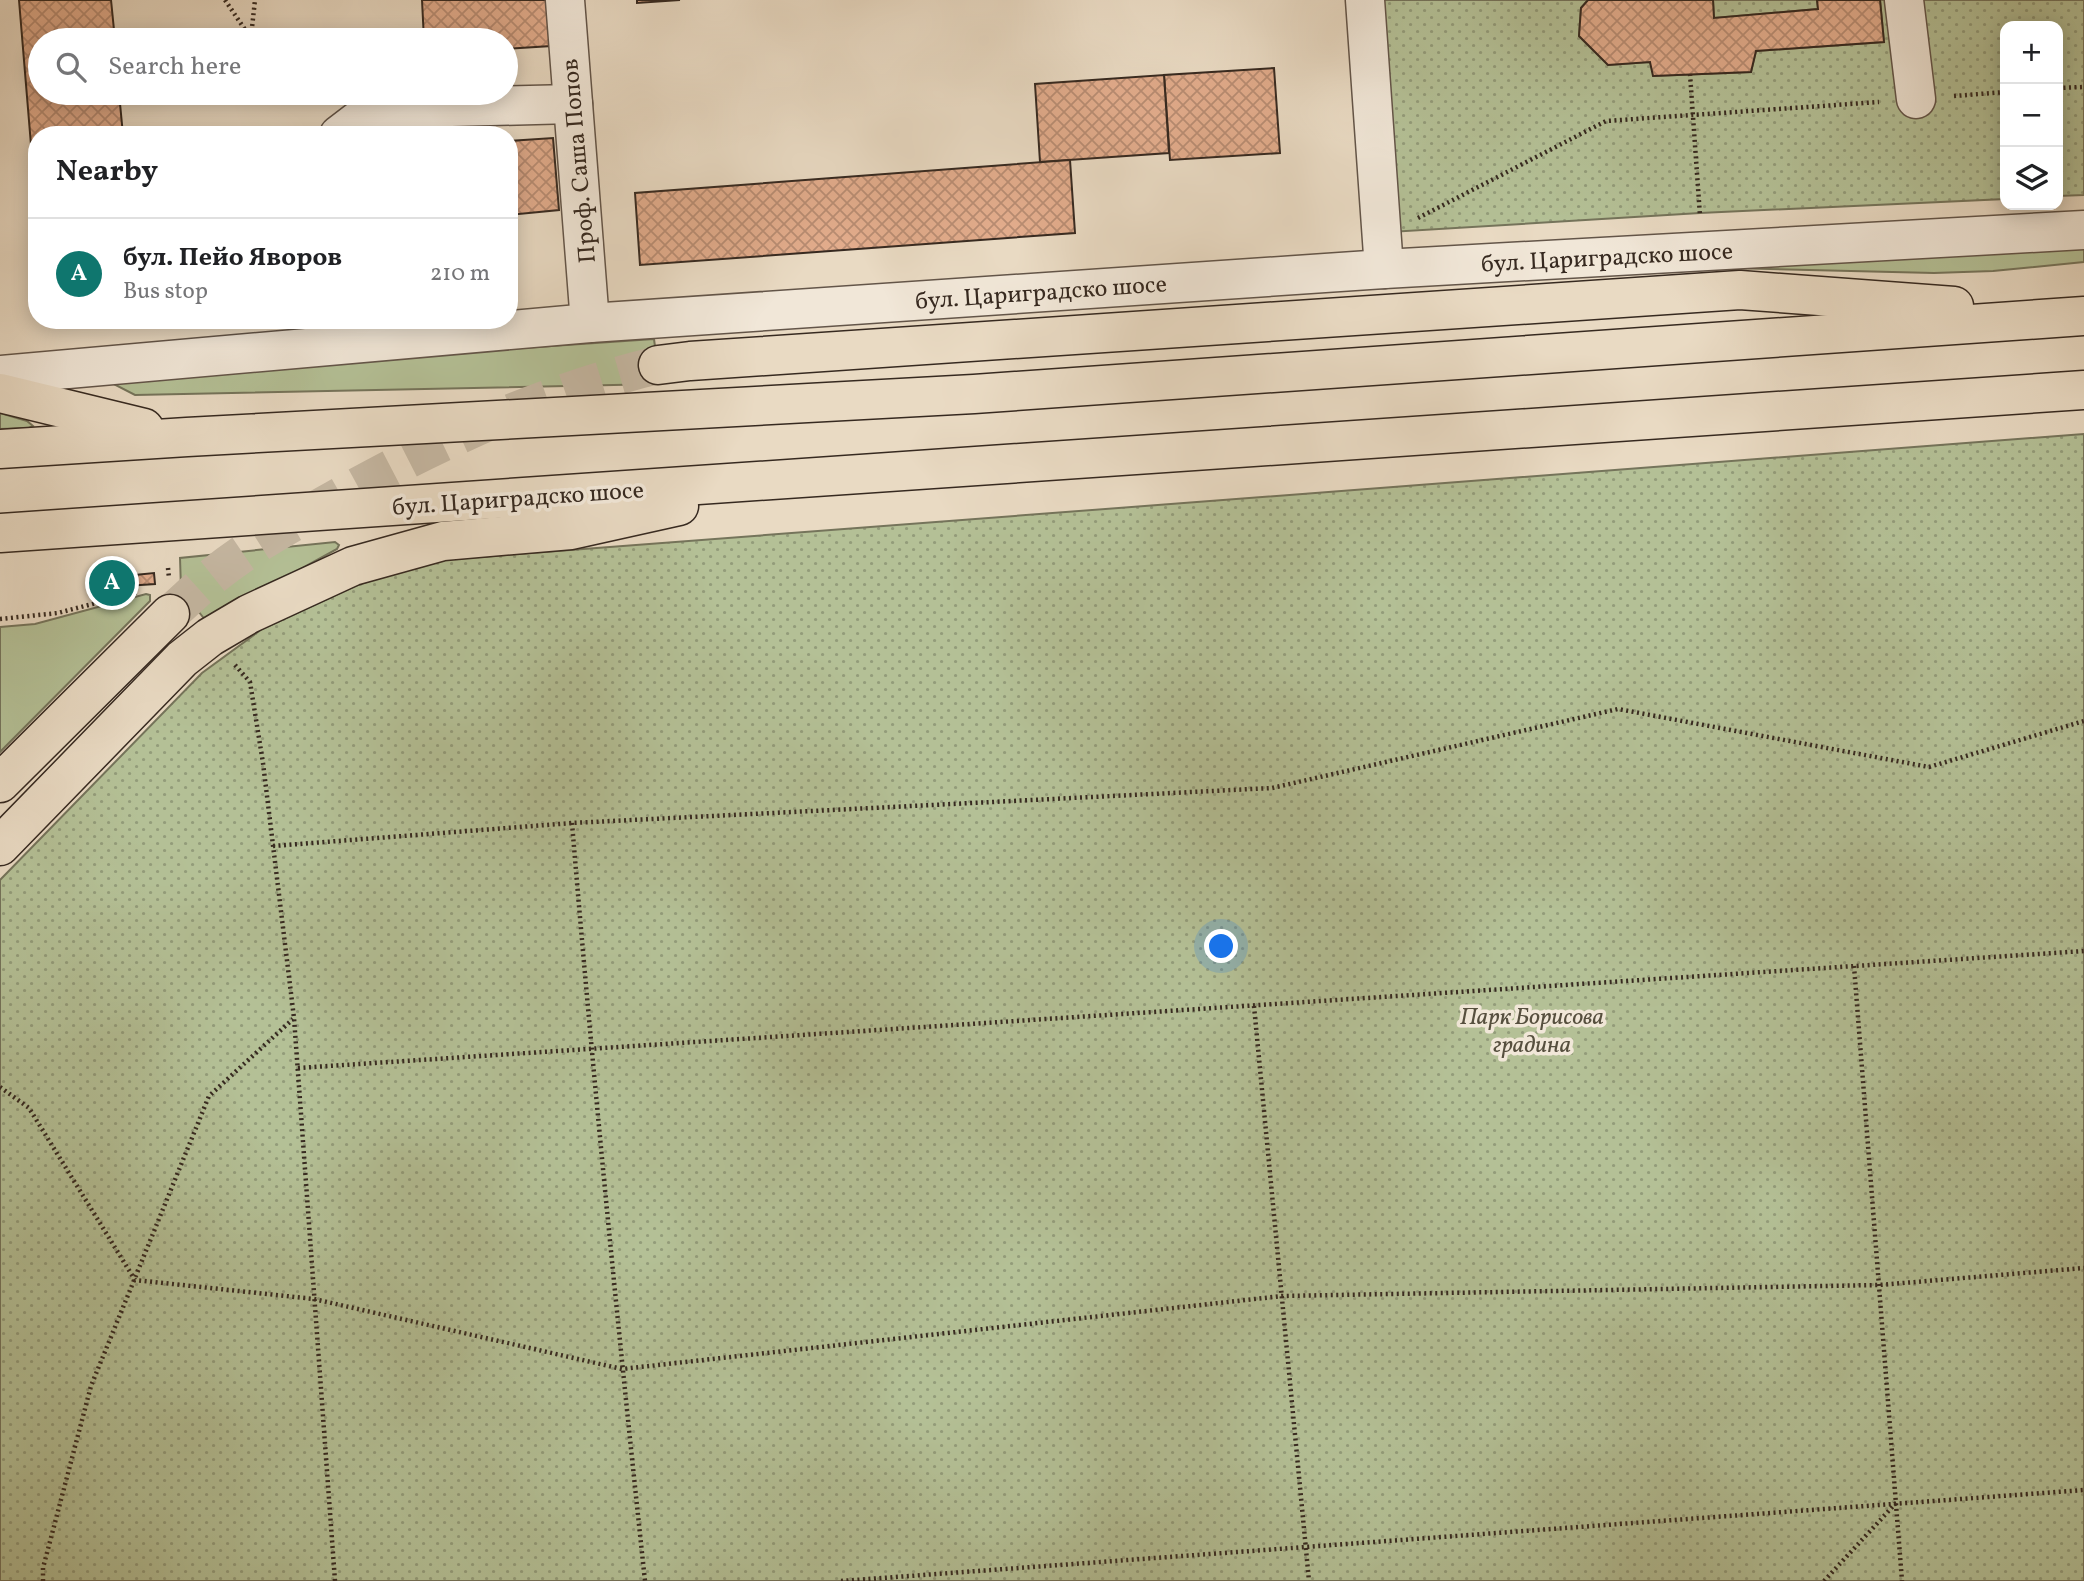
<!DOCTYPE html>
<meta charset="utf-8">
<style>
:root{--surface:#fff;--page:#f2f2f2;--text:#202124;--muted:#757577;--line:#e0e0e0;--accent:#0f766e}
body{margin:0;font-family:Vollkorn,serif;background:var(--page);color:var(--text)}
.controls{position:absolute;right:21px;top:21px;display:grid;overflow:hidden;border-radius:14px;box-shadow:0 4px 18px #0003}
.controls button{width:63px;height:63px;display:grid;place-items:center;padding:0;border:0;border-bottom:2px solid var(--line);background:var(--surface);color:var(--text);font:35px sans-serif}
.you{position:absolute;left:1222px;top:947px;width:24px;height:24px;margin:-18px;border:5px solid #fff;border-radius:50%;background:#1a73e8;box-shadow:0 0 0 10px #1a73e833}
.badge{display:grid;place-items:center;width:46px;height:46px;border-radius:50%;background:var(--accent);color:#fff;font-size:23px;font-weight:700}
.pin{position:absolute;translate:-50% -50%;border:4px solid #fff;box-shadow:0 2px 7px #0006}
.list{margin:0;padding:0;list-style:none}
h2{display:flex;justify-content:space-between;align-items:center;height:91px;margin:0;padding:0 28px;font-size:30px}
h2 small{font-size:23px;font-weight:400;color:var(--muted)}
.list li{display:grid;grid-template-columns:46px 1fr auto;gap:21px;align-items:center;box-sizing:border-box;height:112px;padding:0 28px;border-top:2px solid var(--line)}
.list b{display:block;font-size:26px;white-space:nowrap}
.list p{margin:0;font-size:23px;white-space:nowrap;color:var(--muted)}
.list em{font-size:23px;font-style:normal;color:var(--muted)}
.icon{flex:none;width:38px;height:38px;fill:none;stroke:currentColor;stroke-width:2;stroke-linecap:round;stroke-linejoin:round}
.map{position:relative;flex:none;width:2084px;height:1581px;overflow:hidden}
.search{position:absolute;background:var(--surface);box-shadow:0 4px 18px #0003;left:28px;top:28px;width:490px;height:77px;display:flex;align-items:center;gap:18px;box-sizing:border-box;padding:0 24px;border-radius:38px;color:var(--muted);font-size:26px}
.panel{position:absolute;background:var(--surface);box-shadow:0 4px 18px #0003;left:28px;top:126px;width:490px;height:203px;border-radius:28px}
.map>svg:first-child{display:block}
</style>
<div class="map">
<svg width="2084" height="1581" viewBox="0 0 2084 1581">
<defs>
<pattern id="park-dots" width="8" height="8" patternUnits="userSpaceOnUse" patternTransform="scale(1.75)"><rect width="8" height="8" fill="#b4c096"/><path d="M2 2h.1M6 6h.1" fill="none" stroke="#939c7a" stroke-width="1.8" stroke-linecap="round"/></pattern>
<pattern id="building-cross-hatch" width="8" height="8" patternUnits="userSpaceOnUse" patternTransform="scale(1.75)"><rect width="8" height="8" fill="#e2ac8c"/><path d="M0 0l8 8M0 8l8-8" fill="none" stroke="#b88c72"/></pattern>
</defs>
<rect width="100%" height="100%" fill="#e9dac3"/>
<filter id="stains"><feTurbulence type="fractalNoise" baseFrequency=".00286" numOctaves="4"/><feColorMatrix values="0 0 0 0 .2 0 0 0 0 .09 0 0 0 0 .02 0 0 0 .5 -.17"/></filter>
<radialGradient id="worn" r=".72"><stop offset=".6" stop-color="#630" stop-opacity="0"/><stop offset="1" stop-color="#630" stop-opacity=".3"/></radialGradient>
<g fill="#b4c096" stroke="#75745b" stroke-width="2">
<path d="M2084,248v14l-91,9 -59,2 -205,-5z"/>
<path d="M654,339l6,45 -525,11 -35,-18z"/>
<path d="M0,413l27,8 6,5 -4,2 -29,1z"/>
<path d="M335,542l4,3 -2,4 -131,72 -25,-32 -1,-31z"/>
<path d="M146,594l4,1v6l-150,151v-125l35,-3z"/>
</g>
<g fill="url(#park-dots)" stroke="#75745b" stroke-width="2">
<path d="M1373,0h215l-7,8 -2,28 29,29 42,-3 4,14 97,-4 5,-21 128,-9 -4,-42h204v195l-26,1v-170h-53v173l-305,14 -310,19z"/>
<path d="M1713,0h104l1,9 -104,9z"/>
<path d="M2084,434v1147h-2084v-701l202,-207 60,-44 93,-43 72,-25z"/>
</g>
<g fill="url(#building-cross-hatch)" stroke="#362920" stroke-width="2">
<path d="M19,0h92l4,40h-75v53h79l4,42h-86v21l-5,1z"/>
<path d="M422,0h126l3,46 -45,3v-9h-82z"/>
<path d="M637,0h43l-43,3z"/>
<path d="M1588,0h125l1,18 104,-9 -1,-9h63l4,42 -128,9 -5,21 -98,4 -3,-14 -42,3 -29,-29 2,-28z"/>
<path d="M1274,68l6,85 -110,7 -6,-85z"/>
<path d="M1164,75l5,78 -129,9 -5,-78z"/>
<path d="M553,138l6,72 -50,5v-74z"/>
<path d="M37,156v60l-5,-59z"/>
<path d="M1070,160l5,73 -435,32 -5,-72z"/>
<path d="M154,573l1,11 -29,2 -1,-10z"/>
</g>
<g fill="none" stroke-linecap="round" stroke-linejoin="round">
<path stroke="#c5b7a2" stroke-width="38" stroke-dasharray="38 19" stroke-linecap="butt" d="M170,614c15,-13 29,-27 44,-39 37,-30 80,-53 121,-76 102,-58 208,-106 323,-134"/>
<g stroke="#635549" stroke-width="41">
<g id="minor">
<path d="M565,0l25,323"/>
<path d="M1365,0l19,269"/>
<path d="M1904,0l12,99"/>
<path d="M339,135l34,-26 200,-5"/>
<path d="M0,375l590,-52 794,-54 700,-39"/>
</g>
</g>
<g stroke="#362920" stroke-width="41">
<g id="highway">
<path d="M658,365l32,-4 1050,-71 214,16"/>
<path d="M0,393l144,35"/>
<path d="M0,449l187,-12 787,-43 1110,-78"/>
<path d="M0,533l2084,-143"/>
<path d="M0,783l170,-169"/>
<path d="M0,846l182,-187 28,-22 39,-23 104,-48 90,-25 128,-11 108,-24"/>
</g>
</g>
<g stroke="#362920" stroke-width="4.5" stroke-dasharray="2 3.5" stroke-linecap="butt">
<path d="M225,0l27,40"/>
<path d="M251,37l4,-37"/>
<path d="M1690,74l10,142"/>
<path d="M2058,88l26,-1"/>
<path d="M1954,96l51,-4"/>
<path d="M1418,218l188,-97 273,-19"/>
<path d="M168,568l1,10"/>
<path d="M0,619l58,-6 80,-21"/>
<path d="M235,665l15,17 13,81 31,255 41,563"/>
<path d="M572,823c21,253 46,506 73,758"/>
<path d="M273,846l299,-23 700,-35 346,-79 311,58 155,-46"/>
<path d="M1854,966l48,615"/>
<path d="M1254,1006l55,575"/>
<path d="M298,1068l1786,-117"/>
<path d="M0,1087l29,21 106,172 179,19 308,70 660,-73 597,-11 205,-17"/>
<path d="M43,1581v-13l48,-182 118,-290 84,-77"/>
<path d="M841,1581l1243,-91"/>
<path d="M1824,1581l72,-78"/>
</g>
<use href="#minor" stroke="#f1e7d8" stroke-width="38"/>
<use href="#highway" stroke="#e9dac3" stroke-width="38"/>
</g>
<g text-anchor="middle" stroke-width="7" stroke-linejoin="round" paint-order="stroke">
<g font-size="24" fill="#362920" stroke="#f1e7d8">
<text transform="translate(578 161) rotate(-95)" y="8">Проф. Саша Попов</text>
<text transform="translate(1607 257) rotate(-3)" y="8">бул. Цариградско шосе</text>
<text transform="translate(1041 292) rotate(-4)" y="8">бул. Цариградско шосе</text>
<text transform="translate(518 498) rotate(-4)" y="8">бул. Цариградско шосе</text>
</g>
<g font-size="24" font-style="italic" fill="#564f3e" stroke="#f1e7d8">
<text x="1532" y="1024">Парк Борисова<tspan x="1532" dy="28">градина</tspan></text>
</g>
</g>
<rect width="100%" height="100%" filter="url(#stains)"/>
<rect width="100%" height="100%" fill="url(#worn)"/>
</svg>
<div class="controls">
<button>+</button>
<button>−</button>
<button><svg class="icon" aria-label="layers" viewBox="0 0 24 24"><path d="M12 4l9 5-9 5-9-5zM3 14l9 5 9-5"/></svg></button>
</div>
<div class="you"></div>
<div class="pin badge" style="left:112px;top:583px">A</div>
<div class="search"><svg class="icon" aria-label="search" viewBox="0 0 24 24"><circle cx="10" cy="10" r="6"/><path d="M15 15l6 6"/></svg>Search here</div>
<section class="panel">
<h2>Nearby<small></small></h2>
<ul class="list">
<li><span class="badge">A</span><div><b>бул. Пейо Яворов</b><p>Bus stop</p></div><em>210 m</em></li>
</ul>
</section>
</div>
